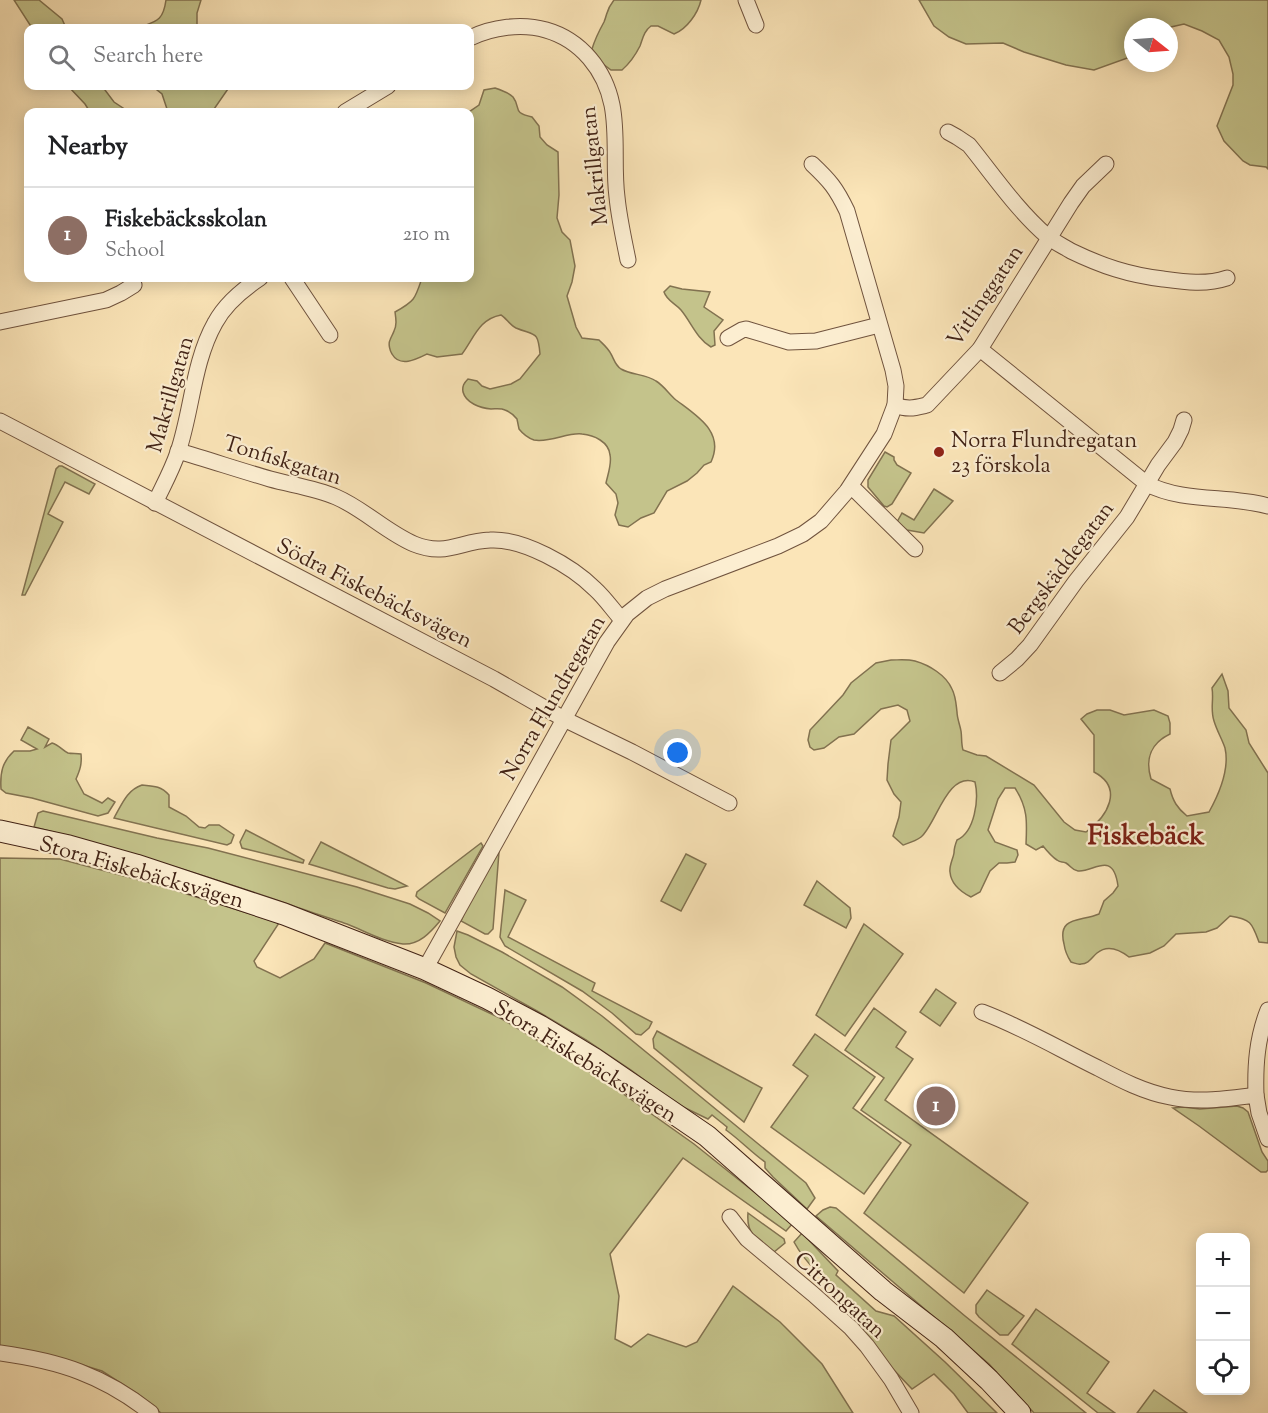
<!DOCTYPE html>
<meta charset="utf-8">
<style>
:root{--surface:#fff;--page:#f2f2f2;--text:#202124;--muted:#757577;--line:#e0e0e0;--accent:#2563eb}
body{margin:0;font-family:"Sorts Mill Goudy",serif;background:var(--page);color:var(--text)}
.controls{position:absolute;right:18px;bottom:18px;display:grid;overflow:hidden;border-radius:12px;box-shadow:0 3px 15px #0003}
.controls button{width:54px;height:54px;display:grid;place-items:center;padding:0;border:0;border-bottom:2px solid var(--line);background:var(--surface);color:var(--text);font:30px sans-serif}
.compass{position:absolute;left:1124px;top:18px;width:54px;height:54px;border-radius:50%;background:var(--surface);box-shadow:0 3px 15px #0003;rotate:107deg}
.you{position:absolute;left:678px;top:753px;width:21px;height:21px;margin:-15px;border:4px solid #fff;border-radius:50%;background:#1a73e8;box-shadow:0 0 0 9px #1a73e833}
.badge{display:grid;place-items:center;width:39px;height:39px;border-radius:50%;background:var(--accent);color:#fff;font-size:20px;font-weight:700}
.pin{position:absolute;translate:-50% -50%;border:3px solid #fff;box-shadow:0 2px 6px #0006}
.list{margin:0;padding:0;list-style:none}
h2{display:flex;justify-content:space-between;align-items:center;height:78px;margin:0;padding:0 24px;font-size:26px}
h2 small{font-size:20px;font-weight:400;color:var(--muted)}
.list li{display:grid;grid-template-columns:39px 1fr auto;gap:18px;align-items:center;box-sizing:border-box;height:96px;padding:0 24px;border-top:2px solid var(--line)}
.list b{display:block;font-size:22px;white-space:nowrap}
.list p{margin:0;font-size:20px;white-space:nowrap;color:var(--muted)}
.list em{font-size:20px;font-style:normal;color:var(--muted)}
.icon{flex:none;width:33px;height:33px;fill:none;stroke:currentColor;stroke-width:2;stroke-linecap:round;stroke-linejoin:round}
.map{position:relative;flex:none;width:1268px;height:1413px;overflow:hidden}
.search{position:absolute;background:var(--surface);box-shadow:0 3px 15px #0003;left:24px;top:24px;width:450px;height:66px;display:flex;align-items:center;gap:15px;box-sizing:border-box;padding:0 21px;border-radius:12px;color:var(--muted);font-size:22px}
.panel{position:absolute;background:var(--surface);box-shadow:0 3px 15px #0003;left:24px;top:108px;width:450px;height:174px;border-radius:12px}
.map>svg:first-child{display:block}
</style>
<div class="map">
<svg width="1268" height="1413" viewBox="0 0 1268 1413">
<rect width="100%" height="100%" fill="#fbe5b8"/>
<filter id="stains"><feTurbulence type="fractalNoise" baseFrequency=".00333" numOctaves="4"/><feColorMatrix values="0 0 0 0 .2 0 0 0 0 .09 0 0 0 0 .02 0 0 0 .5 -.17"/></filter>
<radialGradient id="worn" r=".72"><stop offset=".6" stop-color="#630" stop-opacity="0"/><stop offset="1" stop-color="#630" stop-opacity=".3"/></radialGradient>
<g fill="#c4c38b" stroke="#827250" stroke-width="1.5">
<path d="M14,0h25l23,19 4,9h-34z"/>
<path d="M166,0h35l-4,13v15h-59c18,-7 25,-6 28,-28z"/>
<path d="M614,0h87c-3,13 -14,29 -27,34l-16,-8h-7c-7,5 -8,12 -11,20 -5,10 -10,17 -18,24h-11l-8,-6 -11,-15c3,-10 7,-18 12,-27 4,-10 2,-12 10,-22z"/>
<path d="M919,0h349v169l-2,-2 -16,-2 -7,-4 -19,-20 -7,-15 16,-41v-11l-4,-17 -10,-17 -17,-9 -18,-7 -13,3 -2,2v-2h-36v29l-39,14 -28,-5 -42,-13 -21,-9 -37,1 -17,-7 -15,-11z"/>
<path d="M68,86h34l12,16 15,10h-39l-5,-8z"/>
<path d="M152,86h78l-18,26h-44l-6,-18z"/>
<path d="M495,88c6,2 14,5 18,9 9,12 -2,15 19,20l7,9 1,11 7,8 11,7 1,43 -2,23 5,14 8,8 5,26 -3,16 -5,14 9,31 6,11 17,2c4,4 9,8 12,14 3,5 4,11 10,15 10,6 25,5 35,12 8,5 13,13 20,19 21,16 49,32 35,62l-7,3 -7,8 -10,8 -20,10 -13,22 -13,5 -13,9 -9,-2 -4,-10 3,-12 -2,-9 -10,-11c2,-9 6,-20 4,-28 -1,-13 -16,-20 -28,-21 -14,-2 -32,9 -48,6 -6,-2 -11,-6 -15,-11l-2,-10c-3,-4 -7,-7 -12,-9 -4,-2 -9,-1 -14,-1 -11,-1 -25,-6 -28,-17 -1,-6 1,-9 5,-13l9,2 5,5 8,3 21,-5 9,-5 20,-25c-2,-24 -5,-18 -24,-26 -6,-3 -10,-10 -15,-13 -22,4 -27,23 -39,39l-25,3 -10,-3c-10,5 -27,14 -35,0 -2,-3 -4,-10 -2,-14 1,-3 3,-6 4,-9 3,-6 2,-12 1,-19 20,-11 20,-13 27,-34h48l-1,-166 10,-7 5,-15z"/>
<path d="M670,286l12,3 28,3 -6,15 19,13 -9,11 1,14 -4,2c-14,-8 -20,-25 -30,-37 -6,-7 -14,-9 -17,-18z"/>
<path d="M885,452l9,5v3l3,5 14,8 -19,31 -5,3 -3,-1 -16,-19v-7z"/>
<path d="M59,466h3l33,18 -6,10 -24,-12 -17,32 15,8 -38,73h-3l34,-126z"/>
<path d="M934,489l19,12 -29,32 -17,-3 -10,-8 5,-9 12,7z"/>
<path d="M891,660c8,0 16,-1 24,1 14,4 31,14 37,28 4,8 4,15 5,23 0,6 3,13 4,19 1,6 0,12 2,19l14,5 9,1 48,29 30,37 11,8 11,2c22,-16 38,-44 8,-60v-37l-13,-16 6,-5 10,-4h13l14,5 30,-5 14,6 2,7v11c-19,9 -25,25 -19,45l19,10c3,12 7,19 17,27l22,-4c10,-18 21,-42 16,-64 -3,-9 -8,-17 -11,-27 -4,-12 0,-21 -2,-33l10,-14 6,17 1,17 17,22 3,13 19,30v170l-9,-1c-7,-19 -8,-23 -29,-26l-13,12 -11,4 -30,2 -12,12 -14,7 -21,4c-9,-7 -21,-13 -32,-4 -5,4 -8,11 -16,11 -3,1 -6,-1 -10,-2 -4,-6 -6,-11 -7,-18 -7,-28 16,-22 35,-30l5,-13 9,-8 5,-7c-5,-37 -25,-13 -40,-15 -6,-1 -7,-5 -12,-8 -4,-2 -5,0 -9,-3 -5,-3 -10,-9 -14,-14l-7,4 -10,-6c1,-22 2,-36 -11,-56h-10l-7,11 -10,31 7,12 22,8 1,5 -3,7 -8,1h-8l-9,8 -10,21 -9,5c-10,-5 -20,-13 -21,-25 -1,-6 3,-13 4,-19 0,-5 1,-8 3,-13 18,-8 22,-41 18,-58 -28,-11 -39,43 -54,55 -5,4 -12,6 -18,8l-10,-9 6,-19 2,-15 -7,-8 -7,-14 1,-16 3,-24 19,-19 -3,-11 -9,-5 -17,4 -27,25 -15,3 -15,11 -10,2 -4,-3 -2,-7 2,-10 33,-35 8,-12 25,-20z"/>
<path d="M28,727l21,12 -4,8 7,-4c7,2 10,7 16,10 4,1 9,0 13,1 1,10 -1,16 -5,25l8,15 18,9 6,-5 7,4 -7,11 -10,3 -66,-18 -26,-5 -5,-4c-1,-16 1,-27 13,-38h16l7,-2 -16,-9z"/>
<path d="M142,785c12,1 19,1 27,10v12l17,9 13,11 6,1 4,-3h10l15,10 -3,8 -4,2 -113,-27c8,-14 13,-28 28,-33z"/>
<path d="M43,811l114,27 51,10 149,39 53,17 18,9 12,8c-10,12 -21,24 -37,23 -20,-2 -38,-13 -56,-20 -18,-6 -37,-12 -56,-19 -84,-29 -170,-56 -257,-78l4,-14z"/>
<path d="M246,830l58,30 -1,3 -61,-15 -2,-6z"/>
<path d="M321,842l86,44 -12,3 -7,-1 -79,-24z"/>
<path d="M481,843l2,3 -38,67 -26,-14 -3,-3 1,-4z"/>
<path d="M499,852l-6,77 -5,5h-3l-24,-13c10,-24 21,-49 38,-69z"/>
<path d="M686,854l20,10 -25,47 -20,-10z"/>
<path d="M0,858l60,1 98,26 121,38 -25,38 3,6 23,11 34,-19 11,-16 101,40 76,36 48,29 55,33 89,63 99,79 -7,8 -103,-73 -73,96 9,42 -4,43 16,8 17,-13 38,13 11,-5 36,-56 47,36 42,42 31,49h-692l-23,-19 -36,-23 -46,-14 -56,-11z"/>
<path d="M817,881l33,27 1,10 -5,10 -42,-23z"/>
<path d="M505,890l21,10 -18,37 87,46 -3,8 60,31 -3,6 -8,7 -5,-1 -24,-21 -30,-22 -77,-45 -5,-9z"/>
<path d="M864,924l39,30 -58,82 -29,-21z"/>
<path d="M457,931l11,4 34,17 60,35 40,29 204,167 9,15 -8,11 -34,-32 -8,-9v-6c-14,-10 -25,-22 -39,-32l1,-3 -15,-12 -4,4 -31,-15 -46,-34 -45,-30 -49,-29 -66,-37 -11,-9 -4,-8 -2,-10z"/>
<path d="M936,989l20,14 -16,23 -20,-14z"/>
<path d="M874,1008l32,24 -10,15 17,12 -28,41 143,103 -64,90 -100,-80 47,-68 -50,-35 23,-32 -39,-28z"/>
<path d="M657,1031l105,57 -18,34 -90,-74 -1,-9z"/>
<path d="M815,1034l60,43 -22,31 48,35 -37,51 -93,-67 37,-51 -15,-11z"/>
<path d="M1237,1106l6,2 5,4 14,40 6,9v9l-2,2h-5l-62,-46 -26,-18 10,-1 17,2z"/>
<path d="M830,1207l6,1 129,108 121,97h-52l-45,-49 -173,-148 7,-6z"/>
<path d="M748,1213l36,26 1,4 -11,9c-16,-11 -28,-17 -26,-39z"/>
<path d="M802,1233l36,38 -2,4 40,36 18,5 51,46 52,51h-29l-14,-19 -20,-20 -22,15 -20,-21 -35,-43 3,-13 -6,-7c-22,-19 -46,-37 -60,-63z"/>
<path d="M987,1290l37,26 -16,19h-8l-21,-18 -3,-4v-8z"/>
<path d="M1036,1309l73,53 -22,31 28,20h-17l-86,-69z"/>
<path d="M1154,1390l33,23h-50z"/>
</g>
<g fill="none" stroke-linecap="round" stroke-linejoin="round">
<g stroke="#70533e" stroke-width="17">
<g id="street">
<path d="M746,0l10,25"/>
<path d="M470,38c22,-11 52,-15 76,-8 35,10 59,40 66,75 6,30 1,62 5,92 2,21 7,43 11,63"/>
<path d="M345,112l43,-26"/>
<path d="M948,132l9,5 12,8c25,31 48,65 78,91 7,6 16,10 24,15 31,15 58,24 92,28 22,3 43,6 64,-1"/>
<path d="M292,278l38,57"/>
<path d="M0,322l106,-22 15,-7 13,-8"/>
<path d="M728,338l14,-8 4,-1 43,13 27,-1 63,-16"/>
<path d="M980,349l167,135c37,19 82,11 121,22"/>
<path d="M895,405c13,5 19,3 32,0l53,-56 91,-146 12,-17 23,-22"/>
<path d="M0,421l494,258 70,40 68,33 97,51"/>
<path d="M178,451c31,9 61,19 92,28 22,6 45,9 66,18 28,12 50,35 78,47 32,13 46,-3 76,-4 33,-2 82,26 105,49 10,9 18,21 27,31"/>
<path d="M851,486l64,63"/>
<path d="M155,503c8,-17 17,-33 23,-51 14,-41 15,-90 37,-129 10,-19 27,-33 45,-45"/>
<path d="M1000,673l17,-14 13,-14 46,-64 51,-64 31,-52 17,-23 6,-12 3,-10"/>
<path d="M425,969l182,-327 20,-28 20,-16 18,-9 113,-43 25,-12 18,-13 26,-30 37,-57 11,-29 1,-19 -3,-16 -46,-159c-11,-23 -17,-30 -35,-47"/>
<path d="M982,1012c40,15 77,37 116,56 23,12 46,24 72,29 29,6 57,2 86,-2l3,18 9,26"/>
<path d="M1256,1095c-1,-30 1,-57 12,-85"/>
<path d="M730,1217l17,22 66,55 38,34 16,18 24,33 20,34"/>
<path d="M0,1353c59,8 103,22 151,60"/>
</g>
</g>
<g stroke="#412215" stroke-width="23">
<path id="secondary" d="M0,831l69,15 67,19 148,49 141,55 62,29 53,28 53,32 114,78 176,155 61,47 45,42 31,33"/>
</g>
<use href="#street" stroke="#fceed1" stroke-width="15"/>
<use href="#secondary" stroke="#fceed1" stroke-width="21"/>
</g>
<circle fill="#8f2418" stroke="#fceed1" stroke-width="2" cx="939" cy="452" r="6"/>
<g text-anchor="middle" stroke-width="4.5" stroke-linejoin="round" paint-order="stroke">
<g font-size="22" fill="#412215" stroke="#fceed1">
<text transform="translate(593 166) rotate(-96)" y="8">Makrillgatan</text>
<text transform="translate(984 295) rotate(-56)" y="8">Vitlinggatan</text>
<text transform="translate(169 394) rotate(-74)" y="8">Makrillgatan</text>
<text transform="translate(283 459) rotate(17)" y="8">Tonfiskgatan</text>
<text transform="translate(1060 567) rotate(-53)" y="8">Bergskäddegatan</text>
<text transform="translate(375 592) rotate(27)" y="8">Södra Fiskebäcksvägen</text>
<text transform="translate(552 697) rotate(-60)" y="8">Norra Flundregatan</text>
<text transform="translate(142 871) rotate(16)" y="8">Stora Fiskebäcksvägen</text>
<text transform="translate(586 1060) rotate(32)" y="8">Stora Fiskebäcksvägen</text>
<text transform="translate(841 1294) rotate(43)" y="8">Citrongatan</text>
</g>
<g font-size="22" fill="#412215" stroke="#fceed1" text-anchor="start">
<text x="951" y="447">Norra Flundregatan<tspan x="951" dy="25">23 förskola</tspan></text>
</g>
<g font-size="28" font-weight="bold" fill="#7a1f14" stroke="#fceed1">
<text x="1146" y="844">Fiskebäck</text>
</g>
</g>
<rect width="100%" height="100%" filter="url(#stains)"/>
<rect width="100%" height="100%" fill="url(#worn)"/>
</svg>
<div class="controls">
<button>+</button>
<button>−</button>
<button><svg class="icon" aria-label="locate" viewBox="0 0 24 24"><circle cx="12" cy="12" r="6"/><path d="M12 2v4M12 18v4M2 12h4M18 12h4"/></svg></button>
</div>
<svg class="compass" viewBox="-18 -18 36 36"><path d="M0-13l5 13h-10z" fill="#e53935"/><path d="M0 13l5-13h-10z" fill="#757577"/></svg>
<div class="you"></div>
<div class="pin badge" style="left:936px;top:1106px;background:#8d6e63">1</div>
<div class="search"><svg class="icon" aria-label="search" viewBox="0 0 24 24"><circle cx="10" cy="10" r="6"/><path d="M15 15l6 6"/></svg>Search here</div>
<section class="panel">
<h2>Nearby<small></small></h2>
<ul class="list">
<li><span class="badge" style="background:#8d6e63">1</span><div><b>Fiskebäcksskolan</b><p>School</p></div><em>210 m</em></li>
</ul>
</section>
</div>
